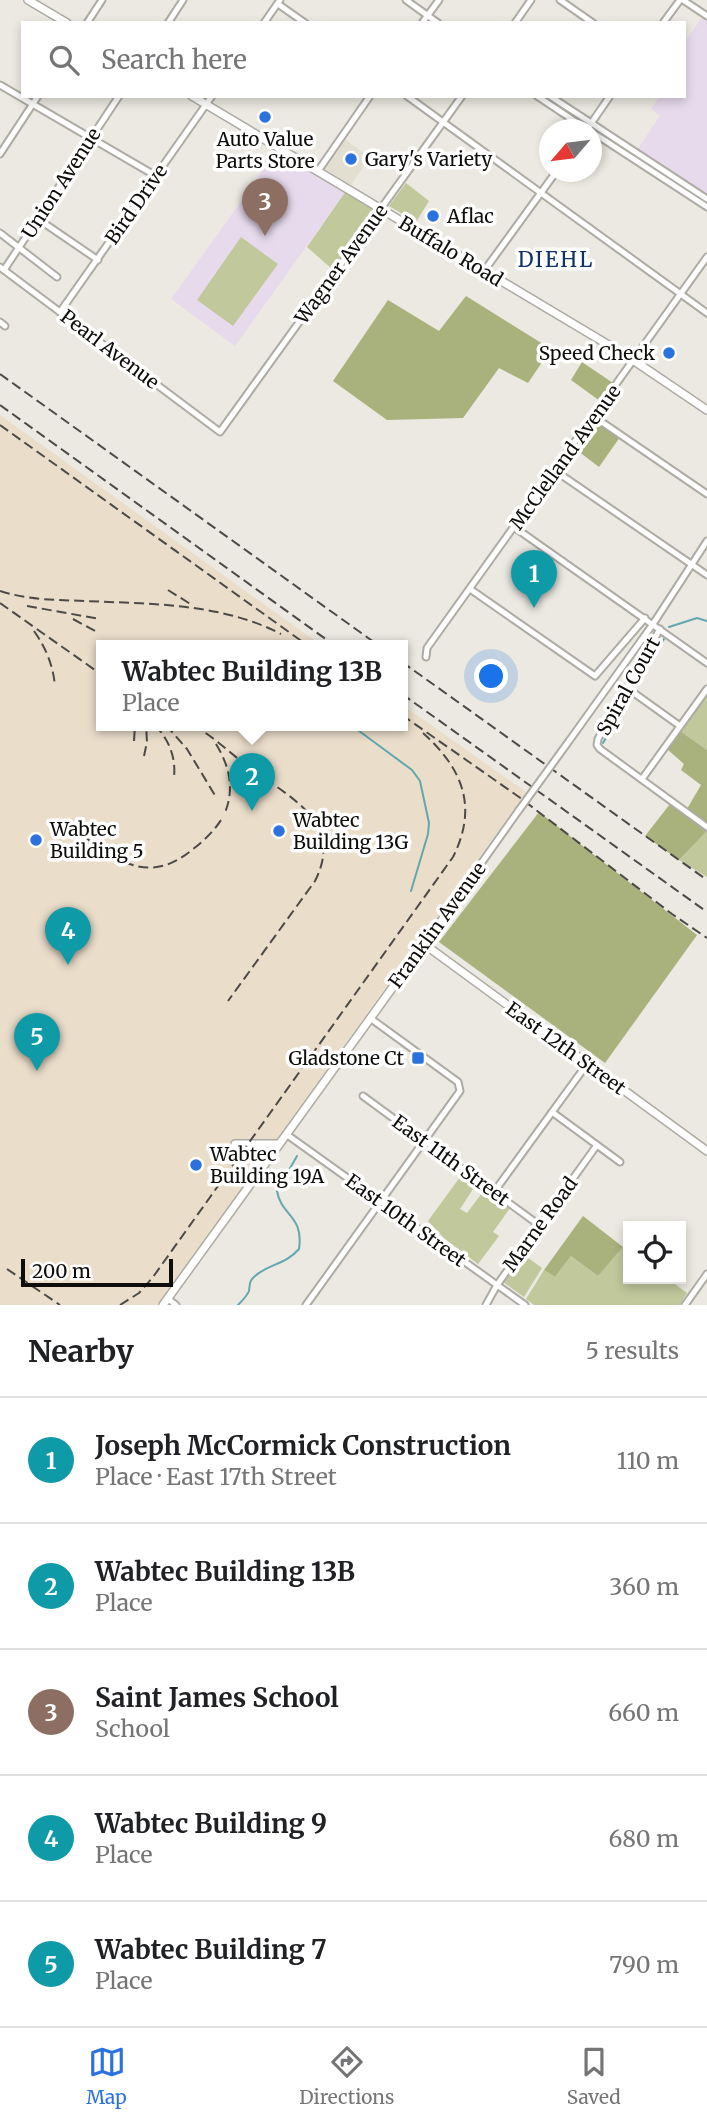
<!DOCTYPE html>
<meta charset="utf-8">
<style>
:root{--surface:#fff;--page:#f2f2f2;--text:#202124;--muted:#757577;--line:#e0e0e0;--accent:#2c72de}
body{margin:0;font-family:Merriweather,serif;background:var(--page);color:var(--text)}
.controls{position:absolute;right:21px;bottom:21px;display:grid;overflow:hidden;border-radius:0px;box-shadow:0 4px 10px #0003}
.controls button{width:63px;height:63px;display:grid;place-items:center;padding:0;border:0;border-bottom:2px solid var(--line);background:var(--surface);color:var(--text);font:35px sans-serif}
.compass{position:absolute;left:539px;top:119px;width:63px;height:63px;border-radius:50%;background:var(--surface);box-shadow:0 4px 10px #0003;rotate:242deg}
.scale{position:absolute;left:21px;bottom:18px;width:152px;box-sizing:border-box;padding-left:7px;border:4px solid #0e0d0b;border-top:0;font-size:19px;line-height:24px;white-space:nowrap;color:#0e0d0b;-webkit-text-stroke:5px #fff;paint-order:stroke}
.you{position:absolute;left:492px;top:677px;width:24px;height:24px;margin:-18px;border:5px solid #fff;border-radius:50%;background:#1a73e8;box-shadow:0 0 0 10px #1a73e833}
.badge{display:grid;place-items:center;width:46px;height:46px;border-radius:50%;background:var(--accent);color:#fff;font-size:23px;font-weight:700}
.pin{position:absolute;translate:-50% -58px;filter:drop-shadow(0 2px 4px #0008)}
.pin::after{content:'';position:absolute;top:37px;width:24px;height:21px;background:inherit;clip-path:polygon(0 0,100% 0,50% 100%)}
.popup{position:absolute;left:96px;top:640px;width:312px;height:91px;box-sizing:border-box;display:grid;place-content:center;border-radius:0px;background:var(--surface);filter:drop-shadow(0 2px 5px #0005);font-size:23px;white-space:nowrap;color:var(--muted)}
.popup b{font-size:26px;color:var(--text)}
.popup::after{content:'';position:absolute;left:50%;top:100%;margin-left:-14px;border:14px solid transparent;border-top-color:var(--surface)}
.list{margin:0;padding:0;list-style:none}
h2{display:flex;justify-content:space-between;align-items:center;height:91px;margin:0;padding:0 28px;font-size:30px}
h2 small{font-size:23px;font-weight:400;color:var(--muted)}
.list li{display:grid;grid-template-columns:46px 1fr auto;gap:21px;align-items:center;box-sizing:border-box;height:126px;padding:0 28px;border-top:2px solid var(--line)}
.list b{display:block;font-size:26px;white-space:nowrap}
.list p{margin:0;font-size:23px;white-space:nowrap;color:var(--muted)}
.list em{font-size:23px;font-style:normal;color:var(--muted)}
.icon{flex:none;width:38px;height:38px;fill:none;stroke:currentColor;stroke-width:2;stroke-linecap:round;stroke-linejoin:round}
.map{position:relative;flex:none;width:707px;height:1305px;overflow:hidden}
.search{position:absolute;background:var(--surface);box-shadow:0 4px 10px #0003;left:21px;right:21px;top:21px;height:77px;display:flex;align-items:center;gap:18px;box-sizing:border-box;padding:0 24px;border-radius:0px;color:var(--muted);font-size:26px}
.sheet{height:721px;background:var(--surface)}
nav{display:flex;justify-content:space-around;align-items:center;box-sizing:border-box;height:98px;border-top:2px solid var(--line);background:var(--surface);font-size:19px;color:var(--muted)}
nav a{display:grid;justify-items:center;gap:4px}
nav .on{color:var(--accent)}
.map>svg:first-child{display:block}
</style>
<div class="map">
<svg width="707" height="1305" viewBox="0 0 707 1305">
<rect width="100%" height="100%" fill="#ebe9e1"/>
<path fill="#e3dfd0" d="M345,139l25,19 -19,27 -26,-16v-3z"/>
<path fill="#eaddca" d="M0,415l321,230h-219v80h300l1,-20 123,87 -369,513h-157z"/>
<g fill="#e7daed">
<path d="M703,16l4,3v176l-70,-45 23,-34 -9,-7 9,-13h24v-53z"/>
<path d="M275,148l71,43 -111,155 -64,-47 84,-117z"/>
</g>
<g fill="#c1c89c">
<path d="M406,183l23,18 -13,21 -27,-16z"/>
<path d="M346,191l28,19 -42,59 -25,-22z"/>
<path d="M241,237l37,27 -45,62 -36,-26z"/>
<path d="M706,697l1,1v52l-27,-19z"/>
<path d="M707,831v46l-28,-17z"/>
<path d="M463,1173l14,10 -17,26 7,4 18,-24 25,19 -17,24 6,4 -21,28 -34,-26 -16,-17z"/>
<path d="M623,1247l5,4v28h40l19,14 -7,12h-146l-8,-6 18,-29 11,7 16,-21 27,20z"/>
<path d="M523,1254l19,14 -18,29 -21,-15z"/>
</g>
<g fill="#a9b17d">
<path d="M466,296l85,53 -23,34 -29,-15 -36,50 -76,2 -54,-39 55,-81 51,31z"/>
<path d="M582,362l31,21 -13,18 -29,-21z"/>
<path d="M594,421l26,16 -21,30 -25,-19z"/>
<path d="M680,731l27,19v73l-20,-14 14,-24 -20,-15 3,-6 -17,-15z"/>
<path d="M670,804l37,27 -28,29 -34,-24z"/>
<path d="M539,812l158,123 -92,128 -166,-121z"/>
<path d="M583,1216l40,31 -25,29 -27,-20 -16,21 -11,-7z"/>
</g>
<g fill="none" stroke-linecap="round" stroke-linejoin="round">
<g stroke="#63a7b1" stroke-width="2">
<path d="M669,627l28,-9 10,3"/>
<path d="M637,685l27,-46"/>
<path d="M351,725l61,45 8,11 9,42 -1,11 -17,57"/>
<path d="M603,743l26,-46"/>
<path d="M238,1305c4,-4 9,-9 11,-14 1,-7 0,-10 6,-15 15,-13 30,-11 44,-27 5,-34 -18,-33 -22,-58l20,-35"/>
</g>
<g stroke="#adaba4" stroke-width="9">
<g id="minor">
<path d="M406,0l32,23"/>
<path d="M560,0l33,23"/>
<path d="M683,0l24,16"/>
<path d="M278,4l27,19"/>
<path d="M87,23l15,-23"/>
<path d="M168,23l15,-23"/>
<path d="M264,23l16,-23"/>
<path d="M422,23l17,-23"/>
<path d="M515,23l16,-23"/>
<path d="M663,23l17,-23"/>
<path d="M0,85l156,91"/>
<path d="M407,96l300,217"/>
<path d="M537,96l51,34"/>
<path d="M550,96l157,103"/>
<path d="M590,125l20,-29"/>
<path d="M592,132l115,75"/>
<path d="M0,154l38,-58"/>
<path d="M318,171l52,-75"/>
<path d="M38,219l60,41"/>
<path d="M0,233l57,44"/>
<path d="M0,267l220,165 242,-336"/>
<path d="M4,270l115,-174"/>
<path d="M484,271l72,-99"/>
<path d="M60,312l152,-216"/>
<path d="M0,322l5,4"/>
<path d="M593,416l114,78"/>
<path d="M554,470l153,105"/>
<path d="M514,527l193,136"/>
<path d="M470,589l125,87 50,-58"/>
<path d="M660,629l-62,110 -1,6 3,4 107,78"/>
<path d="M426,657l1,-9 280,-391"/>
<path d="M627,688l53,38"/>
<path d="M569,741l84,-117 54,-83"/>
<path d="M642,779l65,-90"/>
<path d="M424,944l95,-134"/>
<path d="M363,1096l176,129"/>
<path d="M552,1112l68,50"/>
<path d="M286,1134l239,171"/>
<path d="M494,1192l93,-128"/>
<path d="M168,1299l8,6"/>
<path d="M306,1305l154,-214 -2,-9 -88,-64"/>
<path d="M486,1305l11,-20 100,-140"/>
<path d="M685,1305l22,-31"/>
</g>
</g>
<g stroke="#adaba4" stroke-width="10">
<g id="major">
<path d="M28,0l39,23"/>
<path d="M192,96l435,260 80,54"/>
<path d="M235,1144h44"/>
<path d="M163,1305l261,-361 283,207"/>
</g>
</g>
<use href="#minor" stroke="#fff" stroke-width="5"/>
<use href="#major" stroke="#fff" stroke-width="7"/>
<g stroke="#4c4a47" stroke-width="2" stroke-dasharray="10 5" stroke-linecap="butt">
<path d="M0,374l378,271"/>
<path d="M0,405l334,240"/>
<path d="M0,425l307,220"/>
<path d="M168,590l24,15"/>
<path d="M0,591c28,9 57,9 86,10 66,3 135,2 195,33"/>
<path d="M0,603l102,72"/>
<path d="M27,606l73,13"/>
<path d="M73,619l24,13"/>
<path d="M34,631c12,17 19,34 21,55"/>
<path d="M402,662l305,218"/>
<path d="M402,694l305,218"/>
<path d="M402,715l117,82 153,117 35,24"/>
<path d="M155,725c14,15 21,32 19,52"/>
<path d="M166,725l21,24 29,48"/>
<path d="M193,725c20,11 38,29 57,43 39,29 95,54 65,113l-87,120"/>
<path d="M108,730l2,-5"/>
<path d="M134,741l1,-16"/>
<path d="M216,744c14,23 19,46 8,71"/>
<path d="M144,756l3,-14 -1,-17"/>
<path d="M86,838c36,27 67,45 107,11 12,-9 22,-19 30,-32"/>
<path d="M7,1269l53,36"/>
<path d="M120,1305l19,-12 14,-16 300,-420c25,-50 10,-88 -30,-124"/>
</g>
<g stroke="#adaba4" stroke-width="9" stroke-linecap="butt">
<path id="minor-bridge" d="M519,810l50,-69"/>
</g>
<use href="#minor-bridge" stroke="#fff" stroke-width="5"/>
</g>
<g fill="#2c72de" stroke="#fff" stroke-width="2.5">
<circle cx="265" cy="117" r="7"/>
<circle cx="351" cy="159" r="7"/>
<circle cx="433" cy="216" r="7"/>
<circle cx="669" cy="353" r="7"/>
<circle cx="279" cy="831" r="7"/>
<circle cx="36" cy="840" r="7"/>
<rect x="411" y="1051" width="14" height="14" rx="3.5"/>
<circle cx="196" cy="1165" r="7"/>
</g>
<g text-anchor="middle" stroke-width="7" stroke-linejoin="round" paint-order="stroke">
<g font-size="19" fill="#0e0d0b" stroke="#fff" text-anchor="start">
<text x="265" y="146" text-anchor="middle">Auto Value<tspan x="265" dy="22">Parts Store</tspan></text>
<text x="365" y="166">Gary's Variety</text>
<text x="447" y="223">Aflac</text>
<text x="655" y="360" text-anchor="end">Speed Check</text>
<text x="293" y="827">Wabtec<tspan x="293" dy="22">Building 13G</tspan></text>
<text x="50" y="836">Wabtec<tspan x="50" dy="22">Building 5</tspan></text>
<text x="404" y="1065" text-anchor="end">Gladstone Ct</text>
<text x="210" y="1161">Wabtec<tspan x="210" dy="22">Building 19A</tspan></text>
</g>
<g font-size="19" fill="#0e0d0b" stroke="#fff">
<text transform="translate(61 183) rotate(-57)" y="7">Union Avenue</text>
<text transform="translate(136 204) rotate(-55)" y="7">Bird Drive</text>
<text transform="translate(451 251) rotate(31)" y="7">Buffalo Road</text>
<text transform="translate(341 264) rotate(-54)" y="7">Wagner Avenue</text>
<text transform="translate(110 349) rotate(37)" y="7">Pearl Avenue</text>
<text transform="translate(565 457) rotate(-54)" y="7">McClelland Avenue</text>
<text transform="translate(628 686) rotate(-61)" y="7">Spiral Court</text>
<text transform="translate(437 925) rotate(-54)" y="7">Franklin Avenue</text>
<text transform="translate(566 1048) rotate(36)" y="7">East 12th Street</text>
<text transform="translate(451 1160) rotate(36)" y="7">East 11th Street</text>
<text transform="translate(406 1220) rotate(36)" y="7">East 10th Street</text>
<text transform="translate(540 1224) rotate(-54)" y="7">Marne Road</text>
</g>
<g font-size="21" letter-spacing="2" fill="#113267" stroke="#fff">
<text x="556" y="267">DIEHL</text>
</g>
</g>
</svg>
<div class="controls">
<button><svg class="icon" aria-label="locate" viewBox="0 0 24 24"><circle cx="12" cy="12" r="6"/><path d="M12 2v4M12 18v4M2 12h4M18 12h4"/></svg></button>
</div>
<svg class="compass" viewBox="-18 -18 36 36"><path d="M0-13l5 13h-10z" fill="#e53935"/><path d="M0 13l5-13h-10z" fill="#757577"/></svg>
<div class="scale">200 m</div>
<div class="you"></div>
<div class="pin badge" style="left:534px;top:608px;background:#0f9aa8">1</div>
<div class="pin badge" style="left:252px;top:811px;background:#0f9aa8">2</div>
<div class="popup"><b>Wabtec Building 13B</b>Place</div>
<div class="pin badge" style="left:265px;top:236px;background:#8d6e63">3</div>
<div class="pin badge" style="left:68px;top:965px;background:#0f9aa8">4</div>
<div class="pin badge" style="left:37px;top:1071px;background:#0f9aa8">5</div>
<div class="search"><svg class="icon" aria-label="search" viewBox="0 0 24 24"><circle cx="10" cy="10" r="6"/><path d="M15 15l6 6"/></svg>Search here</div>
</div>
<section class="sheet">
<h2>Nearby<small>5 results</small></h2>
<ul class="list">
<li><span class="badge" style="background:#0f9aa8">1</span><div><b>Joseph McCormick Construction</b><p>Place · East 17th Street</p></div><em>110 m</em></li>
<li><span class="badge" style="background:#0f9aa8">2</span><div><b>Wabtec Building 13B</b><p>Place</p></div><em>360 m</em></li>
<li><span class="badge" style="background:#8d6e63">3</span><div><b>Saint James School</b><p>School</p></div><em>660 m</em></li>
<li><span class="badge" style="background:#0f9aa8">4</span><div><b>Wabtec Building 9</b><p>Place</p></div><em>680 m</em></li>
<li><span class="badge" style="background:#0f9aa8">5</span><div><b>Wabtec Building 7</b><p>Place</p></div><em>790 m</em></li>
</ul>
</section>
<nav>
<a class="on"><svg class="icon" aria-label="map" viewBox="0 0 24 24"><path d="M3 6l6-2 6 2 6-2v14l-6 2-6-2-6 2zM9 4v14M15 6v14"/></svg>Map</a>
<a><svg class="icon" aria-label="directions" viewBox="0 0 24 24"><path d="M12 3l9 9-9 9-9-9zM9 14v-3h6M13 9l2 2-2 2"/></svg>Directions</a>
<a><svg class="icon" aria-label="saved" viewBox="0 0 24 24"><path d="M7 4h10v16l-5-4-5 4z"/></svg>Saved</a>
</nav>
